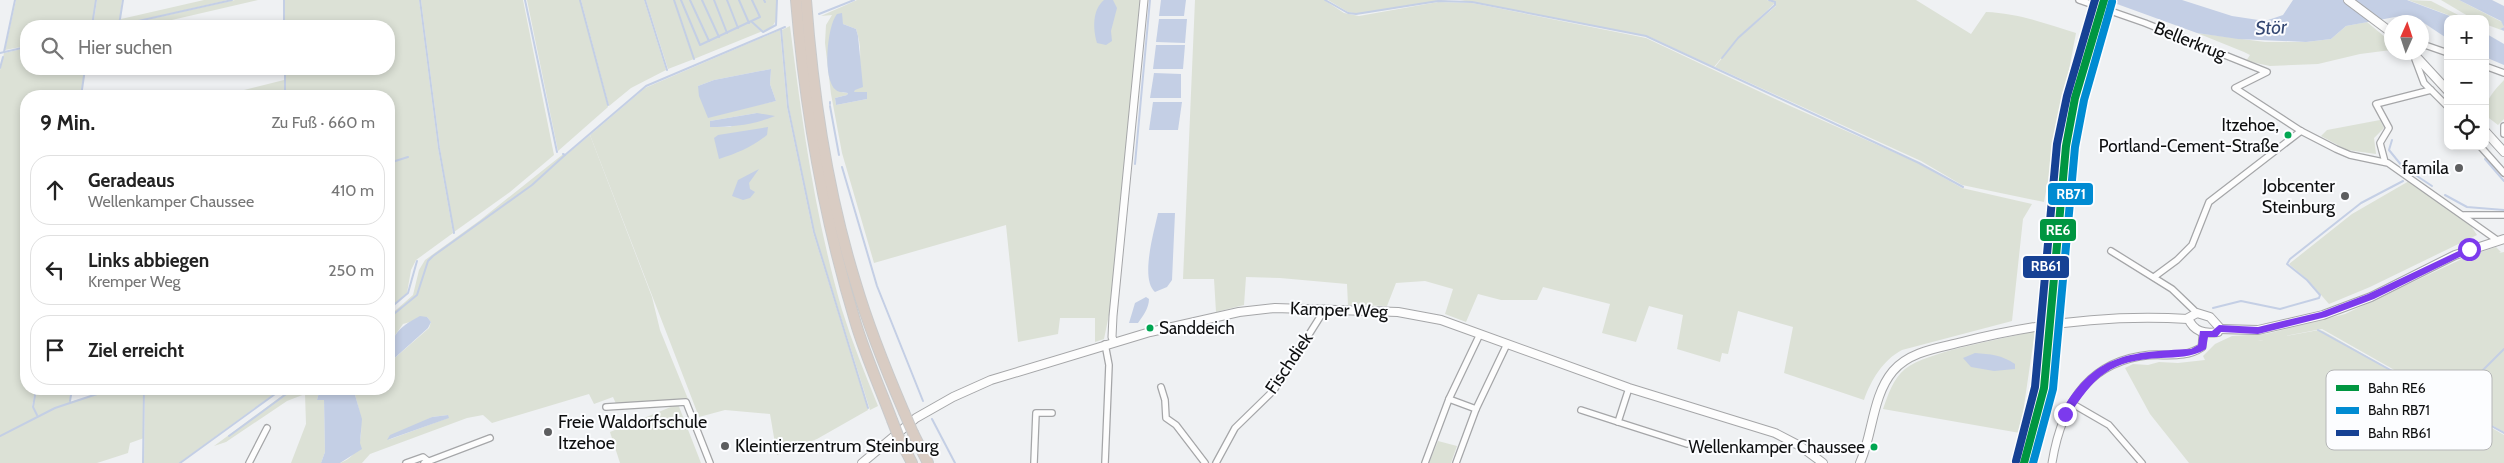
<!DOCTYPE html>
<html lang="de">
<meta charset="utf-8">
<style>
:root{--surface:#fff;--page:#f6f6f6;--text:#222;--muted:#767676;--line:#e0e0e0}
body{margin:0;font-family:Cabin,sans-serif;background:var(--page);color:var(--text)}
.controls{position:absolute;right:15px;top:15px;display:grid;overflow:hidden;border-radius:10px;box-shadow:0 2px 8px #0003}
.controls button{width:45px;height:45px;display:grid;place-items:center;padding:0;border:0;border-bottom:1px solid var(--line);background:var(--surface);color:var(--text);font:25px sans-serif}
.compass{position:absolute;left:2384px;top:15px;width:45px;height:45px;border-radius:50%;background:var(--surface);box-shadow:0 2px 8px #0003;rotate:3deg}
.stop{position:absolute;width:15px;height:15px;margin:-11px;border:4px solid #7c3aed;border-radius:50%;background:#fff}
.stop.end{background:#7c3aed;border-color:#fff;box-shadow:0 1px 5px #0008}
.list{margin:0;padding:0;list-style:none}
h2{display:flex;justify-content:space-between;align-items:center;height:65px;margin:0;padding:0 20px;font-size:21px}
h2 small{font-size:16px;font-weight:400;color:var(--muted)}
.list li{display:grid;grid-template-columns:32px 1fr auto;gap:15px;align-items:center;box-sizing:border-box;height:70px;margin:0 10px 10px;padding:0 10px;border:1px solid var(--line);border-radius:20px}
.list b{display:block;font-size:19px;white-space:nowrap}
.list p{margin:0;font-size:16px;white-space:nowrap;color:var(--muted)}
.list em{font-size:16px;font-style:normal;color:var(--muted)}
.icon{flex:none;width:28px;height:28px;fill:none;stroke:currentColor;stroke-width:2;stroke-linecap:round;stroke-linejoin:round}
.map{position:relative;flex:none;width:2504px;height:463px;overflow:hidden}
.search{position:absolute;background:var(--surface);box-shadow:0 2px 8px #0003;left:20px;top:20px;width:375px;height:55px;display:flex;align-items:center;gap:12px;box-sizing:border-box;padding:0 18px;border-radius:20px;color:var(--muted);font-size:19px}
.panel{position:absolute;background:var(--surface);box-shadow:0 2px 8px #0003;left:20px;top:90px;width:375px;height:305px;border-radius:20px}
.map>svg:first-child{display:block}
</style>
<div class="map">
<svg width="2504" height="463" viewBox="0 0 2504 463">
<rect width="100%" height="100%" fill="#eff1f3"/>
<g fill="#dce1d6" fill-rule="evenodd">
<path d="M16,0h80l-4,26h-66v20l-21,4z"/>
<path d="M97,0h25l-3,25 -26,1z"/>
<path d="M204,0h24l-108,25 1,-6z"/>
<path d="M235,0h23l-112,26h-27z"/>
<path d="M285,0h134l19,148 15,85 -37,27 -5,10 -4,23 -18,16v-146l20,-6 -20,5v-66h-103l-1,-27h104v-43h-104z"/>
<path d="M421,0h102l31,155 -44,37 -56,40 -14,-84z"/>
<path d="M527,0h53l28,107 -50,44z"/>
<path d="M581,0h63l22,70 -35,18 -22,18z"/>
<path d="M646,0h130c0,10 3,22 -6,28l-76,31 -2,-5 2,5 -26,10z"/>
<path d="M857,0h284l-29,300 -8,39 -9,3v-24h-35l-2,16 -40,8 -12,-117 -132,38 -32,-110 -11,-59 -6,-51 1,-18 6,-10 -11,1zM843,18v6l13,5c8,23 3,41 -2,63l13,7 -31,6 -1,-7 12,-3 1,-2 -8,-1z"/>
<path d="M1195,0h129l20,13 15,3 79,-14 34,1 174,35 142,67 130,58 44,25 70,16 -9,15 -11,102 -110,29c-19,10 -31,30 -38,50l-80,-27 9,-46 -55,-16 -10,43 -6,-1 -2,9 -43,-13 6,-34 -34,-9 -13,36 -34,-9 8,-29 -67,-17 -6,13h-36l-23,-6 -12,28 -21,-8 8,-25 -28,-8 -29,2 -9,23 -39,-1 -1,-21 -67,-6 -34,-1 -2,28 -28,7 -2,-33h-31z"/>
<path d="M1328,0h120l-90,14 -10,-2z"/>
<path d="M1460,0h307l8,3 -37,35 -24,29 -66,-31z"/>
<path d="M1770,0h146l55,34 15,-22c32,1 60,12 90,21l-32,169 -82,-17 -41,-24 -206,-94 23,-29 38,-32 -1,-4z"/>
<path d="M2408,0l23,1 35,18h-7z"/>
<path d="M2441,0h18l43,22 2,5 -4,2 4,2 -19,-7v-5h-12z"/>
<path d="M2367,22l24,20v8l-31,4 -42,10 -48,2 -24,-5 4,-6 -6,-3 -47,-19 68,9h41l25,-3 15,-13z"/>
<path d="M790,26c12,96 25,191 52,284 10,32 23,64 36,96l-8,4 -56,-179 -25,-123 -7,-78z"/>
<path d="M780,30l7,77 26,125 55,178 -51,29 -40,16 -7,-41 -45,-4 -26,7 -109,-282 55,-47zM771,69l-1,15 6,17 -24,5 -54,-20 16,-6zM757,113l-27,14h-20v-6z"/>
<path d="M26,48v21h59l-5,27h-54v293h9l-3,18 6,8 -5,-8 3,-18h36l-2,13 44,-13h30v49l-14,5 -2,10 -31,10h-97v-393l4,-17z"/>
<path d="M284,80v16h-41l1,-6z"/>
<path d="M2504,80v39l-6,6 -13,-10c0,-16 9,-24 19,-35z"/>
<path d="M2380,120l4,8 -10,10 2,16 -29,-4 -26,-14 6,-6z"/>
<path d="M590,135l62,162 8,33 28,69 -71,7 -4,-9 -19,7 -5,-10 -97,29 -9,-8 -16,3 -97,36 -8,9h-22c29,-11 22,-45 15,-68l4,-6h30v-26l40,-35 2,-6 -4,-5 -24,7 -14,20v-28l24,-21 6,-25 6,-10 54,-39 83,-66h4zM448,415v3l-60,22 44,-23z"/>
<path d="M2409,181l62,45 6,9 -107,52 -41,17 -21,-24 -19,-16 63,-50z"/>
<path d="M2496,247l5,5 -2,1 5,-1v180l-182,-103 -64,12 61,-11 4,1 181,104v28h-315l-39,-49 -25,-46 8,-4 15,1 11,-3 19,1 27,-3 -2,-4 12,-12 17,-8 34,-2 79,-20 121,-57z"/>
<path d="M2035,331l-15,102 -137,-24c5,-14 10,-30 22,-40 23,-18 98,-30 130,-38z"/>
<path d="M145,389h128l1,5 -95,69h-35z"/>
<path d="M291,389h29l-3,11h7l1,52 -4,11h-30l15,-39 -1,-30 -18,7 -61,41 -12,4z"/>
<path d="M678,404l23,59h-81l-10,-31z"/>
<path d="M1438,441l19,5 -6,17h-22z"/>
</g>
<g fill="#c4cfe5">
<path d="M1104,0h9l4,8 -6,23 1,10 -6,4 -9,-2c-4,-14 -5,-33 7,-43z"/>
<path d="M1161,0h25l-2,16h-25z"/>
<path d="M2112,0h70l50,16 33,5 18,-6 10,-15h114l51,19h-10v20l-30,-20 -12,-4 -60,11 -15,13 -25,3 -68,-3 -41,-6 -80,-29z"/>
<path d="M2459,0h33l12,6v25l-4,-2 4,-2 -3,-6z"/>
<path d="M842,13l1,11 13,5 2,7 5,51 -8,3 -1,2h13v7l-31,6 -1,-7 12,-3 1,-2c-4,-1 -9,0 -12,-3 -14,-10 -9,-64 1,-76z"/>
<path d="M1159,19h28l-2,24 -29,-1z"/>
<path d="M2485,33l19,11v21l-19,-8z"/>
<path d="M1156,45h29l-2,24h-30z"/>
<path d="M771,69l-1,15 6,17 -68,17 -9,-22 -1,-10 16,-6z"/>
<path d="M1154,73l27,1v24h-31z"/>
<path d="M1153,102h29l-4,28h-29z"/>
<path d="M757,113l18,3c-22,9 -42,11 -65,11v-6z"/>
<path d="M768,127l-1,8c-15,12 -29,18 -48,24l-5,-21 4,-3z"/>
<path d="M759,169l-10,14 1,6 5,3 -5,6 -7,2 -11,-4 6,-16z"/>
<path d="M1158,213h17l-3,67 -5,7 -12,5c-15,-13 -1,-60 3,-79z"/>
<path d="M1146,297l3,2c0,9 -6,17 -11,24h-9l6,-20z"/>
<path d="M420,316l7,1 4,5 -3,6 -39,35c0,-26 8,-35 31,-47z"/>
<path d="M1975,353c15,1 27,2 40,11v5l-21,2 -23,-4 -8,-9z"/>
<path d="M320,389h39l-4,6 7,24 -2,24 2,6 -22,14h-19l4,-11 -1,-52h-7z"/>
<path d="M448,415l1,3 -62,22 3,-5 42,-18z"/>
</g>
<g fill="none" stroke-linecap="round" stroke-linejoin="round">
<g stroke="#c4cfe5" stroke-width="2">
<path d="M284,0v26"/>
<path d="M420,0l19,148 15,85"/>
<path d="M525,0l32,152"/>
<path d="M580,0l28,105"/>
<path d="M645,0l22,70"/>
<path d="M674,0l20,59"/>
<path d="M681,0l19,45 60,-28 -8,-17"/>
<path d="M690,0l19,41"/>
<path d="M702,0l17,37"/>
<path d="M714,0l13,33"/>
<path d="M727,0l11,28"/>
<path d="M739,0l10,23"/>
<path d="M764,0l1,2"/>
<path d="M1325,0l23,13 8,1 82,-13 34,1 174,34 273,127 44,24"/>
<path d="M819,14l35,-14"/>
<path d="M752,22l11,10 13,-7 1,-25"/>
<path d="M119,25l4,-25"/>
<path d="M92,26l4,-26"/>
<path d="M116,26l116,-26"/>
<path d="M781,29l7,78 26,125 54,176"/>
<path d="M4,52l11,-52"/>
<path d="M0,53l26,-6"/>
<path d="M1722,58l16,-20 37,-33v-3l-6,-2"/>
<path d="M0,68l3,-11"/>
<path d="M285,69v27"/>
<path d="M243,92v4"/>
<path d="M81,96l4,-27"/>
<path d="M830,102v2"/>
<path d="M830,106l9,49"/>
<path d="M2392,140l-3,10 13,16 30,20"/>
<path d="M563,154l2,1 81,-69 139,-59"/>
<path d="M2485,159l19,22"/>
<path d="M389,163l19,-6"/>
<path d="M1135,164l15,-164"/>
<path d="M842,167l35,119 46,115"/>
<path d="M2445,195l22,12 37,3"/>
<path d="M2213,308l28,-7 39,8 39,-11 1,-3 -13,-15 -20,-16 3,-5 71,-56 42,-22"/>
<path d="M389,309l19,-16 9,-32"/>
<path d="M389,318l28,-23 11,-34 5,-5 99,-71 33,-30"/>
<path d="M2318,330l186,103"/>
<path d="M36,389l-3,18 4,8"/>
<path d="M91,389v2"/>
<path d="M274,389v5"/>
<path d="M2457,396l47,-47"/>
<path d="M70,401l2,-12"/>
<path d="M932,419l23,44"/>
<path d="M0,436l55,-28 57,-19"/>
<path d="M229,436l64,-47"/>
<path d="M143,463l1,-74"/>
<path d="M180,463l102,-74"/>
</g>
<g stroke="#a5a6a8" stroke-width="8">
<g id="minor">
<path d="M2079,0l66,23 122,49 -32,16 66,43 35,18 14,6 38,8 109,77"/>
<path d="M2422,44l26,9"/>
<path d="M2415,59l9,24 24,24"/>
<path d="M2485,66l19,7"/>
<path d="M2504,126v8"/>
<path d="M2480,146l24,27"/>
<path d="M2385,162l-5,-19 9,-15 -13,-24 55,-14"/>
<path d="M2464,215h40"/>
<path d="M2111,251l61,38 25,24"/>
<path d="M2154,277l23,-17 15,-15 17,-43 92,-71"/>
<path d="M1105,344l4,21 -4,98"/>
<path d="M1161,387l4,13 1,18 10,7 29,38"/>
<path d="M1629,388l-11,34 69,22"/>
<path d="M1449,399l27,10"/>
<path d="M2071,403l38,22 33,38"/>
<path d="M606,407l80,-5 24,61"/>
<path d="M1581,410l37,12"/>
<path d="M249,463l18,-35"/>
<path d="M406,463l17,-6 5,4"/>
<path d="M424,463l66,-25"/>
<path d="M1034,463l2,-50h16"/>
<path d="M1216,463l19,-35 39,-38 51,-81"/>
<path d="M1425,463l24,-64 31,-65"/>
<path d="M1456,463l20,-54 31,-65"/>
</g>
</g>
<g stroke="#a5a6a8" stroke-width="9">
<g id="tertiary">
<path d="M1114,342l-2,-5 1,-21 31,-316"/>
<path d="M2052,463c9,-56 35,-102 97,-108 19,-1 37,3 53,-8l1,-13"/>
</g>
</g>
<g stroke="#a5a6a8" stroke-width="10">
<g id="secondary">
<path d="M2348,0l44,33"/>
<path d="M2412,52l36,39"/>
<path d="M2485,131l19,21"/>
<path d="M2197,313l13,4 9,10 -1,5c-14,2 -24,0 -30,-14z"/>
<path d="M2219,329l39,1 65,-15 48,-18 84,-42 49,-16"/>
<path d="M862,463l54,-45 37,-21 38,-17 159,-48 89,-20 36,-4 123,4 43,8 188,68 146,45 25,13 23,17"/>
<path d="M1860,463c13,-29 12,-67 33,-92 17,-20 46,-23 69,-29 76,-19 148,-28 226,-23"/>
</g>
</g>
<g stroke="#c9cacb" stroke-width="12">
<g id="motorway">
<path d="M796,0c9,110 28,219 60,324 10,33 24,64 36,96"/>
<path d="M806,0c7,96 21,191 50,284 13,44 30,86 48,128"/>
<path d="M913,433l15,30"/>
<path d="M899,438l13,25"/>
</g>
</g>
<use href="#minor" stroke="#fdfdfd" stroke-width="5.5"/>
<use href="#tertiary" stroke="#fdfdfd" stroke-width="7"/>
<use href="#secondary" stroke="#fdfdfd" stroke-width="8"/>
<use href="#motorway" stroke="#d9ccc3" stroke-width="10"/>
<g stroke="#cecece" stroke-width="4">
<path id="rail" d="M2025,461v2"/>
</g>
<use href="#rail" stroke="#fcfdff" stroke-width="2" stroke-dasharray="5.5" stroke-linecap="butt"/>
<g stroke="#c9cacb" stroke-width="12" stroke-linecap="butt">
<g id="motorway-bridge">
<path d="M904,412l9,21"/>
<path d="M892,420l7,18"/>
</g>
</g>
<use href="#motorway-bridge" stroke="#d9ccc3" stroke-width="10"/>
<g stroke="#fcfdff" stroke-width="11">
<path id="rail-1" d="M2024,463l20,-75 22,-242 9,-48 29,-98"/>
</g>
<g stroke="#fcfdff" stroke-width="11">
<path id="rail-2" d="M2033,463l20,-74 22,-242 9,-47 28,-98"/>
</g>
<g stroke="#fcfdff" stroke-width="11">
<path id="rail-3" d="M2016,461l19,-74 22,-243 10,-48 28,-96"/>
</g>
<use href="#rail-1" stroke="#009641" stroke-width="8"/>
<use href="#rail-2" stroke="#008bd2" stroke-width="8"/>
<use href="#rail-3" stroke="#164194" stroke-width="8"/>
</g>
<path fill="#7c3aed" d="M2469,246l4,3 -1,2 -98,48 -48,18 -68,17 -37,-2 -4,5h-9l-2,12c-15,9 -29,8 -45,9 -51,2 -66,18 -93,59h-6l-2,-3c33,-60 68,-62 131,-65l7,-4 2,-14h12l7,-6 39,2 63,-15 47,-18z"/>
<g fill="#00a651" stroke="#fcfdff" stroke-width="2">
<circle cx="2288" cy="135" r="4.5"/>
<circle cx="1150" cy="328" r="4.5"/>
<circle cx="1874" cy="447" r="4.5"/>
</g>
<g fill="#5d5e5f" stroke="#fcfdff" stroke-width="2">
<circle cx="2459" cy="168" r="5"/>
<circle cx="2345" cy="196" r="5"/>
<circle cx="548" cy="432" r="5"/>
<circle cx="725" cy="446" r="5"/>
</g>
<g text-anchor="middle" stroke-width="4" stroke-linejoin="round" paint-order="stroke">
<g font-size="17" fill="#0e0f10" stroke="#fcfdff" text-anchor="end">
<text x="2279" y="131">Itzehoe,<tspan x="2279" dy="21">Portland-Cement-Straße</tspan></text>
<text x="1159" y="334" text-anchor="start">Sanddeich</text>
<text x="1865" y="453">Wellenkamper Chaussee</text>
</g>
<g font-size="18" fill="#0e0f10" stroke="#fcfdff">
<text transform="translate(2190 41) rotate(22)" y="6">Bellerkrug</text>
<text transform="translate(1339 310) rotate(2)" y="6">Kamper Weg</text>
<text transform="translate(1289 363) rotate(-56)" y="6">Fischdiek</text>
</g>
<g font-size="18" fill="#0e0f10" stroke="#fcfdff" text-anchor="end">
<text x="2449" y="174">famila</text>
<text x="2335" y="192">Jobcenter<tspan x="2335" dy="21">Steinburg</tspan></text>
<text x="558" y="428" text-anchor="start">Freie Waldorfschule<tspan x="558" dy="21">Itzehoe</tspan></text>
<text x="735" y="452" text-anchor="start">Kleintierzentrum Steinburg</text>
</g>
<g font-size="19" font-style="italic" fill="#334772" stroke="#fcfdff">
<text transform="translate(2271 27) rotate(-3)" y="7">Stör</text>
</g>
</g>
<rect x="2326" y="370" width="166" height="80" rx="8" fill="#fcfdff" stroke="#b5b6b7" stroke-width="1"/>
<rect x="2336" y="385" width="23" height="6" fill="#009641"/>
<rect x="2336" y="407" width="23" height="7" fill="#008bd2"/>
<rect x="2336" y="430" width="23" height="6" fill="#164194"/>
<g font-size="14" fill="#0e0f10">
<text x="2368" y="393">Bahn RE6</text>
<text x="2368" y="415">Bahn RB71</text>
<text x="2368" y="438">Bahn RB61</text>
</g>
<g stroke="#fcfdff" stroke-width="2">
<rect x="2047" y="182" width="47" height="24" rx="5" fill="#008bd2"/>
<rect x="2039" y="218" width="38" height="24" rx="5" fill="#009641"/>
<rect x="2022" y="255" width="48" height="24" rx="5" fill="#164194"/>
</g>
<g font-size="14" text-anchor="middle" font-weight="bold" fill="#fff">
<text x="2071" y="199">RB71</text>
<text x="2058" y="235">RE6</text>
<text x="2046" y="271">RB61</text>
</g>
</svg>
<div class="controls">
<button>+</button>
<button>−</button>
<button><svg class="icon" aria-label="locate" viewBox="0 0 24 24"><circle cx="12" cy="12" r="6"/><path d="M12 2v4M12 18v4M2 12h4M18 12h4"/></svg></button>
</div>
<svg class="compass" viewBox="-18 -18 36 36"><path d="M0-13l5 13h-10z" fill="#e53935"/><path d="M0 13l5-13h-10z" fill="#767676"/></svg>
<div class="stop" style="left:2469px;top:249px"></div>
<div class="stop end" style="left:2065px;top:414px"></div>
<div class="search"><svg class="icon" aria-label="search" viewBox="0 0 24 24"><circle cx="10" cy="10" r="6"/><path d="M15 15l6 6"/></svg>Hier suchen</div>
<section class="panel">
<h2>9 Min.<small>Zu Fuß · 660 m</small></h2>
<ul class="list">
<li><svg class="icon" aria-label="ahead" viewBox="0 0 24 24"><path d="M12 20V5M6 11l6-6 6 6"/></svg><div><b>Geradeaus</b><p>Wellenkamper Chaussee</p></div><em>410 m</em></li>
<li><svg class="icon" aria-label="left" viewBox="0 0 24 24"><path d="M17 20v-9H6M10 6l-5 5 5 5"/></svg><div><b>Links abbiegen</b><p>Kremper Weg</p></div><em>250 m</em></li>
<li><svg class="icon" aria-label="arrive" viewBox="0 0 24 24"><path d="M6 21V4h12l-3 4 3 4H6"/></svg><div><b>Ziel erreicht</b></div></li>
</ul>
</section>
</div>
